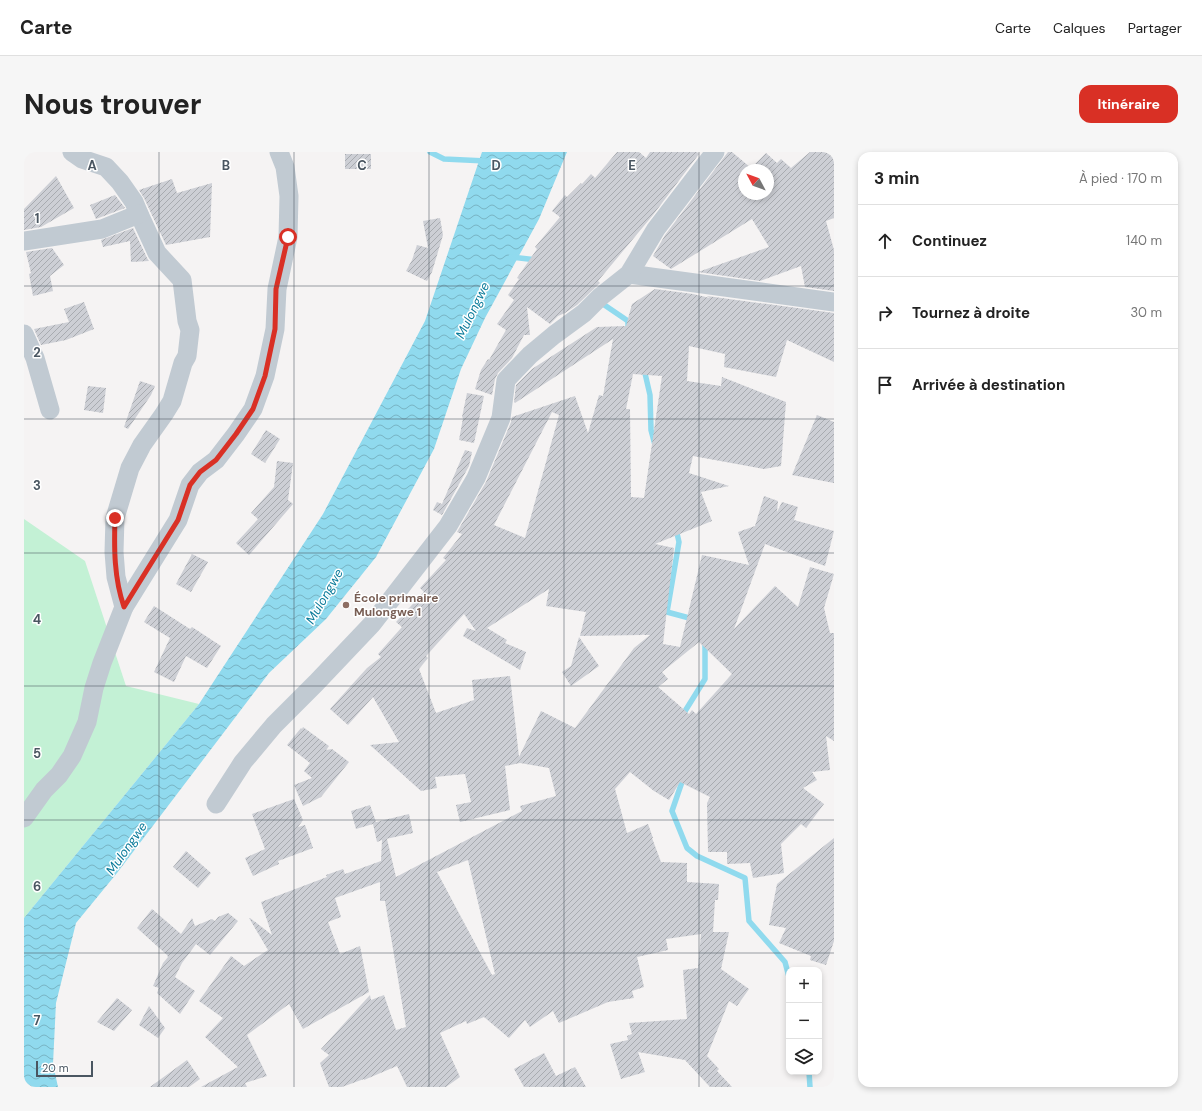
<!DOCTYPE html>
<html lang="fr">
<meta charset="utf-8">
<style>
:root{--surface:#fff;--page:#f6f6f6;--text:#222;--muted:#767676;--line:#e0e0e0;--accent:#d93025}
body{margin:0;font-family:"DM Sans",sans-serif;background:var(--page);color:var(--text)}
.controls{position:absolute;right:12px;bottom:12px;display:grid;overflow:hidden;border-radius:8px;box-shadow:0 2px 6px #0003}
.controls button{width:36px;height:36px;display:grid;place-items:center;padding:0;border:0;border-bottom:1px solid var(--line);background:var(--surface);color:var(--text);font:20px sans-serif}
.compass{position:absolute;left:714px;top:12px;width:36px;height:36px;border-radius:50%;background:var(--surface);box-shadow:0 2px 6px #0003;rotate:311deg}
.scale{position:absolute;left:12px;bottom:10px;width:57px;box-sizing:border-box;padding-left:4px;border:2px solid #4a5661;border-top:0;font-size:11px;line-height:14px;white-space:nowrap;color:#4a5661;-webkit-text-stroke:3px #fff;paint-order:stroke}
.stop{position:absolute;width:12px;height:12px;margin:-9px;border:3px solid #d93025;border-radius:50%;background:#fff}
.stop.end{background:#d93025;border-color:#fff;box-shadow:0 1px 4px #0008}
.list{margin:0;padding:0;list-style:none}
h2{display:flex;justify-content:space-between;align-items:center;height:52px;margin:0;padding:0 16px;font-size:17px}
h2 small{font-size:13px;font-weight:400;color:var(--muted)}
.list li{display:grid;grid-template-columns:26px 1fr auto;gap:12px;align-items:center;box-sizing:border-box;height:72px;padding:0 16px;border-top:1px solid var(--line)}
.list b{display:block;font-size:15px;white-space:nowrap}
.list em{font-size:13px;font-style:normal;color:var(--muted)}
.icon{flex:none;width:22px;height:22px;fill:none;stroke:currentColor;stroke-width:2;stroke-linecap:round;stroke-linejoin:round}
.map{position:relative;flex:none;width:810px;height:935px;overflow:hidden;border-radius:12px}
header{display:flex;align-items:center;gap:24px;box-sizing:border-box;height:56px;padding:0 20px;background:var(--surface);border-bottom:1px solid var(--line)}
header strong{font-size:19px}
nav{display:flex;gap:22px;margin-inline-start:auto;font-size:14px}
.intro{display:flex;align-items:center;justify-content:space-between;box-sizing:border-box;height:96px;padding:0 24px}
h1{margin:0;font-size:28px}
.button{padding:10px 18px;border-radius:12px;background:var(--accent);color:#fff;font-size:14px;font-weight:700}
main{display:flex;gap:24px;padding:0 24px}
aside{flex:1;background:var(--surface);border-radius:12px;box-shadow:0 2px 6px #0003}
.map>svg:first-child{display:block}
</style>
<header>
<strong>Carte</strong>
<nav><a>Carte</a><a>Calques</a><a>Partager</a></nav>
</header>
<div class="intro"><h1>Nous trouver</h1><a class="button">Itinéraire</a></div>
<main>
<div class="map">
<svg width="810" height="935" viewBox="0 0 810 935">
<defs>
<pattern id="water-waves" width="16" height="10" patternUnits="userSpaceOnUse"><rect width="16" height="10" fill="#90daee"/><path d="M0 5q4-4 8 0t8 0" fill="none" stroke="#78b4c4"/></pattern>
<pattern id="building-hatch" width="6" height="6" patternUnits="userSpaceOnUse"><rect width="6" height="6" fill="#cdcfd5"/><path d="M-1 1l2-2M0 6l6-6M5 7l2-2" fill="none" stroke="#a8abb0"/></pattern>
</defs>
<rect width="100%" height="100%" fill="#f5f3f3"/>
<path fill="#c3f1d5" d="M0,367l61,42 41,125 73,18 -175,214z"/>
<path fill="url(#water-waves)" d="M458,0h85l-28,67 -54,99 -24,51 -27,80 -58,108 -50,62 -57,54 -152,200 -41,50 -20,80 -3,61 5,23h-34v-169l175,-214 124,-190 102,-193z"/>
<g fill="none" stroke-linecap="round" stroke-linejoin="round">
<g stroke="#90daee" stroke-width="5.5">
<path d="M406,0l14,7 42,2"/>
<path d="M487,105l26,3"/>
<path d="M576,150l28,19v6"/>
<path d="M620,217l6,26 1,35 4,15"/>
<path d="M652,377l3,13 -12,70 26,7"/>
<path d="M658,564l23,-37v-38"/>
<path d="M660,624l-12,35 15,37 10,8 48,22 4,43 36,41 4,15"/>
<path d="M785,920l1,15"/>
</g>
</g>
<g fill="url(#building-hatch)" fill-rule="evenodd">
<path d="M593,0h22l7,6 4,-6h47l2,2 -46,61 -55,66 2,2 -23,22 -12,8 -7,3 -8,8 -23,-17 3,28h-6l-12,23 -14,15 -3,6 -3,16 -17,-6 6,-19 7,-11 1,1 17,-30 -9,-6 17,-24 -6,-5 11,-16 -2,-1 20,-29 -2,-2 25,-30 -8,-6 13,-16 2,2 14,-14 1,1 9,-10 4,4z"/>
<path d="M704,0h4l19,16 15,-15 11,10 4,-4 10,9 19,-16h24v66l-8,3 8,29v41l-29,-4 -4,-21 -41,15 -62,-9 71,-25 -17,-28 -81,50 -18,-13 12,-21zM720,18h24v24h-24z"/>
<rect x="321" y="2" width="26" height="15"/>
<path d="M32,24l18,32 -33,19 -17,3v-21z"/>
<path d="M148,27l5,14 35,-10 -2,54 -44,8 -22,-47 -5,-8z"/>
<path d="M91,43l10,13 -29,11 -6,-14z"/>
<path d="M416,66l3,17 -11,37 -5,9 -21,-10 6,-11 5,-15 11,3 -5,-27z"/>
<path d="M109,76l14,30 2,3 -18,1 -1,-21 -27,6 -2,-7z"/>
<path d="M28,96l12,17 -14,11 3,15 -20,5 -4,-22 2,-1 -5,-21z"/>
<path d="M631,137l38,5 17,4 -3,-2 127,17v49l-47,-22 -11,37 -52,-10 1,-13 -36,-8 -2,35 34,5 1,-9 64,25 -5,64 -17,3 -71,-13 -4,17 40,13 -28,6 11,29 -57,23 19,4 -11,96 17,3 22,-92 47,10 -11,-33 17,-6 9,-30 14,5 -1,11 5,-10 16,5 -4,13 40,11 -9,35 -60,-22 -31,85 41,-43 23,21 12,-40 24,7 -10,34 6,25h4v108l-8,-5 4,34 -18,2 5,8 -14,8 21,16 -18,24 -5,-4 -20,20 3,29 -31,5 -3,-15 -23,1v-12h-19l-1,-49 3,-6 -30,-15 -11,18 -15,-9 -24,-19 -15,17 12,44 21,-9 5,14h-1l9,24 26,1v19l32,2 -1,16h-3l-2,32h16l-8,37 28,20 -12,17 -8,-5 -22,55 12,13 -2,2 15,16h-22l-25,-27 -47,-8 7,20 -24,7 -11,-35 18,-4 -1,-4 5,-2 -3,-11 58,-4 -4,-49 15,-2 3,-34 -35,5 2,11 -31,7 7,30 -12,4 2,7 -26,4 -49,21 -6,-12 -23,16 -5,-7 -16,18 -25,-21 -17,7 -1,-3 -26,12 20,44 -14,10h-39l-10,-21 -33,14v-1l-22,8h-13l-9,-24 9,-8 -8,-6 49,-54 1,5 13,-5 12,35 10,-3 -21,-126h-5v-19l-45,16 6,19 -13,5 12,32 20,-8 9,46 -66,37 -14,-25 -42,31 20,41 -22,7 2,4h-46l37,-20 -33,-30 18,-19 -24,-17 32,-45 13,10 24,-16 -19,-32h1l22,17 -11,-33 66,-25 -1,-2 17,-6 2,5 36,-13 1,-21 -5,2 -4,-18 -17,5 -5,-18 19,-6 6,17 33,-8 4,19 -27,6h1l9,38 126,-66 -2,-5 36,-10 -7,-28 -29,-5 -15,3 5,44 -50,12 -4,-17 15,-3 -6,-28 -30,3 2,11 -16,3 -51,-46 29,-3 -26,-45 -25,28 -18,-16 37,-41 14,-11 -3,-3 24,-27 -6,-5 28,-30 -4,-4 26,-28 -3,-2 19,-24 -5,-2 29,-50 25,-60 1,-5 63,-21 13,37 11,-38 4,1 10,-57 -98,64 -1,-1 2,-17 16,-16 65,-42 29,-1 6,-22zM609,222l29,2 -18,122 -13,-1 -1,-88h-4zM528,260l7,3 -34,123 -31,-13zM525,437l-3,17 40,6 -6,24 62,-1 3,-2 -2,2h7l-16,13 -59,80 -34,-17 -22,46 -9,-81 -38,4 2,20 -38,13 -17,-44 9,-11 -2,-2 38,-42 12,17 -9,-3 -4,8 57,34 6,-18 -21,-9 2,-3 -20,-12zM675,490l33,32 -36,40 -4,-4 -3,4 -31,-27 10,-8 -6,-7zM444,708l27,114 -3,1 -55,-103z"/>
<path d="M60,150l10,27 -28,11 -25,5 -7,-16 35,-7 -5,-13z"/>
<path d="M116,229l15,5 -4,9 -23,34 -4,-2z"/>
<path d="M64,234l18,2 -3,25 -19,-3z"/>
<path d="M443,241l17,3 -10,47 -15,-3 4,-22 -1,-1z"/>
<path d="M793,263l17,7v61l-42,-8z"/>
<path d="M242,278l14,9 -15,24 -14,-9z"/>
<path d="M441,298l7,2 -3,14 -27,49 -9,-5 4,-8 5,2z"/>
<path d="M253,309l16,2 -5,37 5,4 -44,51 -13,-12 22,-24 -7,-6 23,-26z"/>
<path d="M168,402l16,8 -17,30 -15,-8z"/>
<path d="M130,454l36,23 2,-2 29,19 -14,22 -21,-12 -12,26 -20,-10 16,-34 -26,-16z"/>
<path d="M555,485l20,29 -28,20 -9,-14 9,-6z"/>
<path d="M279,575l26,19 -3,4 6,-1 17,13 -28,35 -18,9 -9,-21 18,-7 -8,-7 6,-8 -23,-18 14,-17 1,1z"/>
<path d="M270,647l9,21 -5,7 7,-2 8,23 -35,13 1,3 -26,12 -8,-18 20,-9 -13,-35z"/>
<path d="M810,686v103l-8,24 -16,-5 1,-4 -32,-13 7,-15 -17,-3 8,-41z"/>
<path d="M162,699l25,22 -13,15 -25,-21z"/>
<path d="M128,757l29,25 11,-16 3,8 17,-7 3,2 3,-4 10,-4 10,8 -28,34 -14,-11 -14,19 -7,14 20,14 -15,23 -23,-21 2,-5 -6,-2 10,-23 5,-6 -1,-2 -30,-27z"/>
<path d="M93,846l15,12 -18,21 -17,-9z"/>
<path d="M125,854l16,22 -7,10 -19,-13z"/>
<path d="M520,901l12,23 19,-9 11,20h-62l-10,-18z"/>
<path d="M163,908l13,19 -11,8h-39z"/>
</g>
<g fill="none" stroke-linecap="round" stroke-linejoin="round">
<g stroke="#c1cad2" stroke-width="19">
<path d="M48,0l10,7 24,8 14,15 14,20 5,12 18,39 25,27 5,41 3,9 -3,26 -4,7 -11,38 -8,13 -22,31 -12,23 -15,50 -1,34 2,25 8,30"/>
<path d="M0,89l78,-12 37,-15"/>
<path d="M605,122l205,28"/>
<path d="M0,182l11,24 15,52"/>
<path d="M192,652l27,-42 31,-37 42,-42 56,-59 76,-98 28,-48 25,-60 5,-38 24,-25 24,-20 30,-22 16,-16 29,-23 27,-45 59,-77"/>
<path d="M0,666l20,-28 15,-15 13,-19 15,-34 7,-34 8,-25 22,-56 54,-87 12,-35 10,-13 16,-12 20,-26 17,-25 12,-33 10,-47 2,-40 11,-52 1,-41 -4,-29 -6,-15"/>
</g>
</g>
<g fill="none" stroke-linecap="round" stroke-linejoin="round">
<path stroke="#d93025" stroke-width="5" d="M91,366c-1,30 -1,60 9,89l54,-87 12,-35 10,-13 16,-12 20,-26 17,-25 12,-33 10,-47 1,-40 12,-52"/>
</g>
<path fill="none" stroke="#4a5661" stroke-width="1" stroke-opacity="0.55" d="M135,0v935M270,0v935M405,0v935M540,0v935M675,0v935M0,134h810M0,267h810M0,401h810M0,534h810M0,668h810M0,801h810"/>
<circle fill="#8d6e63" stroke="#fff" stroke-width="1.5" cx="322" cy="453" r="4"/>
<g text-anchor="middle" stroke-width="3" stroke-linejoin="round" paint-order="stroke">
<g font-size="12" font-weight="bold" fill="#785e54" stroke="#fff" text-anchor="start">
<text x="330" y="450">École primaire<tspan x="330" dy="14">Mulongwe 1</tspan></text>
</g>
<g font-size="13" font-style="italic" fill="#0c7c9b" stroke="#fff">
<text transform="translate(448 158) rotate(-64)" y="5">Mulongwe</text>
<text transform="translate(300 444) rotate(-60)" y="5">Mulongwe</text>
<text transform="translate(102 696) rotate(-55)" y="5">Mulongwe</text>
</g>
</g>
<g font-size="13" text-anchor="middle" font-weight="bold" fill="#4a5661" stroke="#fff" stroke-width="3" stroke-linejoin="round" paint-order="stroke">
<text x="68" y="18">A</text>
<text x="202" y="18">B</text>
<text x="338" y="18">C</text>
<text x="472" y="18">D</text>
<text x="608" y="18">E</text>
<text x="13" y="71">1</text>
<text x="13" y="205">2</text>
<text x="13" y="338">3</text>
<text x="13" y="472">4</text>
<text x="13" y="606">5</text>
<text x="13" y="739">6</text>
<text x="13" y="873">7</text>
</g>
</svg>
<div class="controls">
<button>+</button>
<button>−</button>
<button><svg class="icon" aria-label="layers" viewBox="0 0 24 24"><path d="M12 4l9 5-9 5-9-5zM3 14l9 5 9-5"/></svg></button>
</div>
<svg class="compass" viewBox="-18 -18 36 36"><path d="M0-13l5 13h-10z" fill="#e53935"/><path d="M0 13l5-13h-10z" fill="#767676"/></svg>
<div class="scale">20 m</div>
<div class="stop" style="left:264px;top:85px"></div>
<div class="stop end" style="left:91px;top:366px"></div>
</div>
<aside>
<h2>3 min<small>À pied · 170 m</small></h2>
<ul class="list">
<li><svg class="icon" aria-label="ahead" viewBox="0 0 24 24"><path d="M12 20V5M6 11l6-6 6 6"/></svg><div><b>Continuez</b></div><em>140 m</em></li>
<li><svg class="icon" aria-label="right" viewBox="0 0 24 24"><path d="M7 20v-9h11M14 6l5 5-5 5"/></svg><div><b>Tournez à droite</b></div><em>30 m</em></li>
<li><svg class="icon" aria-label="arrive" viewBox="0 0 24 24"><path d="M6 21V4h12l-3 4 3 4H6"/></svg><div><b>Arrivée à destination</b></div></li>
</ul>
</aside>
</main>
